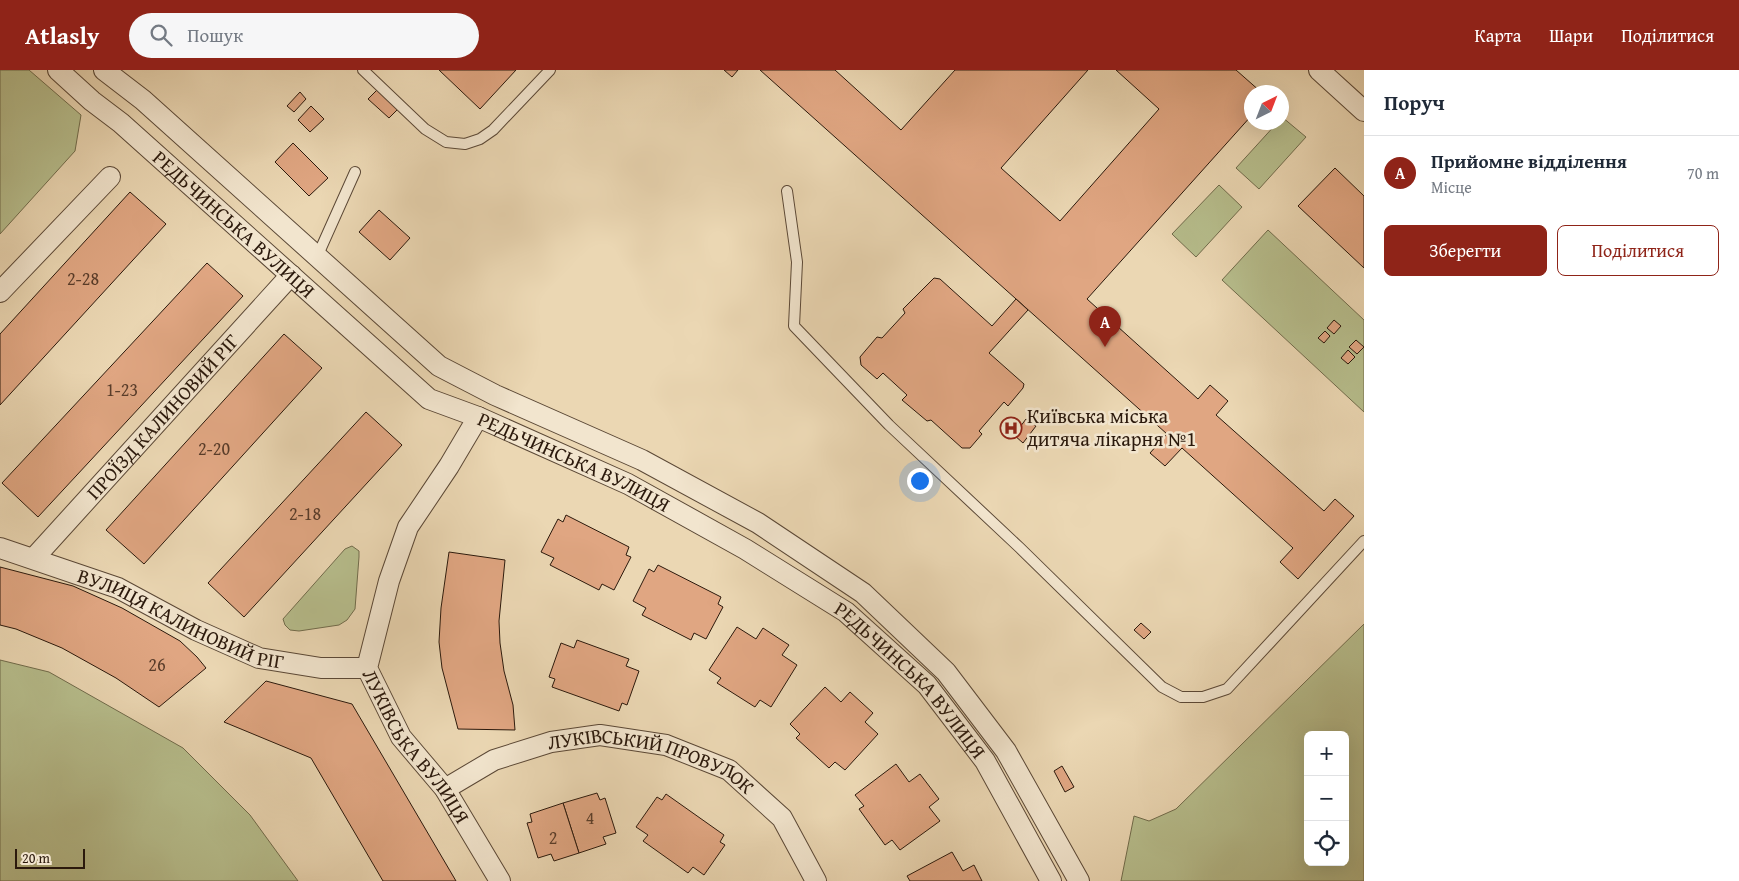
<!DOCTYPE html>
<html lang="uk">
<meta charset="utf-8">
<style>
:root{--surface:#fff;--page:#f6f6f7;--text:#1f2937;--muted:#747a83;--line:#e0e1e3;--accent:#8f2418}
body{margin:0;font-family:"Gentium Book Plus",serif;background:var(--page);color:var(--text)}
.controls{position:absolute;right:15px;bottom:15px;display:grid;overflow:hidden;border-radius:8px;box-shadow:0 5px 20px #0002}
.controls button{width:45px;height:45px;display:grid;place-items:center;padding:0;border:0;border-bottom:1px solid var(--line);background:var(--surface);color:var(--text);font:25px sans-serif}
.compass{position:absolute;left:1244px;top:15px;width:45px;height:45px;border-radius:50%;background:var(--surface);box-shadow:0 5px 20px #0002;rotate:42deg}
.scale{position:absolute;left:15px;bottom:12px;width:70px;box-sizing:border-box;padding-left:5px;border:2px solid #2b190c;border-top:0;font-size:14px;line-height:18px;white-space:nowrap;color:#2b190c;-webkit-text-stroke:4px #f2e5ce;paint-order:stroke}
.you{position:absolute;left:919px;top:410px;width:18px;height:18px;margin:-12px;border:4px solid #fff;border-radius:50%;background:#1a73e8;box-shadow:0 0 0 8px #1a73e833}
.badge{display:grid;place-items:center;width:32px;height:32px;border-radius:50%;background:var(--accent);color:#fff;font-size:16px;font-weight:700}
.pin{position:absolute;translate:-50% -41px;filter:drop-shadow(0 1px 2px #0008)}
.pin::after{content:'';position:absolute;top:26px;width:18px;height:15px;background:inherit;clip-path:polygon(0 0,100% 0,50% 100%)}
.list{margin:0;padding:0;list-style:none}
h2{display:flex;justify-content:space-between;align-items:center;height:65px;margin:0;padding:0 20px;font-size:21px}
h2 small{font-size:16px;font-weight:400;color:var(--muted)}
.list li{display:grid;grid-template-columns:32px 1fr auto;gap:15px;align-items:center;box-sizing:border-box;height:75px;padding:0 20px;border-top:1px solid var(--line)}
.list b{display:block;font-size:19px;white-space:nowrap}
.list p{margin:0;font-size:16px;white-space:nowrap;color:var(--muted)}
.list em{font-size:16px;font-style:normal;color:var(--muted)}
.actions{display:flex;gap:10px;padding:15px 20px}
.actions a{flex:1;padding:11px 0;border:1px solid var(--accent);border-radius:8px;text-align:center;font-size:18px;color:var(--accent)}
.actions .main{background:var(--accent);color:#fff}
.icon{flex:none;width:28px;height:28px;fill:none;stroke:currentColor;stroke-width:2;stroke-linecap:round;stroke-linejoin:round}
.map{position:relative;flex:none;width:1364px;height:811px;overflow:hidden}
header{display:flex;align-items:center;gap:30px;box-sizing:border-box;height:70px;padding:0 25px;background:var(--accent);color:#fff}
header strong{font-size:24px}
nav{display:flex;gap:28px;margin-inline-start:auto;font-size:18px}
.search{width:350px;height:45px;background:var(--page);display:flex;align-items:center;gap:12px;box-sizing:border-box;padding:0 18px;border-radius:28px;color:var(--muted);font-size:19px}
main{display:flex}
aside{flex:1;background:var(--surface)}
.map>svg:first-child{display:block}
</style>
<header>
<strong>Atlasly</strong>
<div class="search"><svg class="icon" aria-label="search" viewBox="0 0 24 24"><circle cx="10" cy="10" r="6"/><path d="M15 15l6 6"/></svg>Пошук</div>
<nav><a>Карта</a><a>Шари</a><a>Поділитися</a></nav>
</header>
<main>
<div class="map">
<svg width="1364" height="811" viewBox="0 0 1364 811">
<rect width="100%" height="100%" fill="#ebd7b3"/>
<filter id="stains"><feTurbulence type="fractalNoise" baseFrequency=".004" numOctaves="4"/><feColorMatrix values="0 0 0 0 .2 0 0 0 0 .09 0 0 0 0 .02 0 0 0 .5 -.17"/></filter>
<radialGradient id="worn" r=".72"><stop offset=".6" stop-color="#630" stop-opacity="0"/><stop offset="1" stop-color="#630" stop-opacity=".3"/></radialGradient>
<g fill="#b7be8d" stroke="#716c4c" fill-rule="evenodd">
<path d="M0,0h29l52,45 -6,36 -75,83z"/>
<path d="M1282,47l24,20 -47,52 -23,-21 41,-45 5,-1z"/>
<path d="M1219,115l23,22 -46,50 -24,-23z"/>
<path d="M1268,160l96,90v92l-142,-132z"/>
<path d="M352,476l7,5v6l-4,52 -8,11 -8,5 -40,6 -9,-1 -5,-5 -2,-6 62,-70z"/>
<path d="M1364,554v257h-243l13,-65 15,5 27,-12zM1308,665h37v127h-37z"/>
<path d="M0,590l49,12 134,76 67,67 48,66h-298z"/>
</g>
<g fill="#e0a682" stroke="#2b190c">
<path d="M439,0h77l-36,39z"/>
<path d="M724,0h14l-6,7z"/>
<path d="M760,0h75l66,60 54,-60h133l-87,98 59,53 99,-112 -43,-39h120l25,22h-9v23l-165,184 111,100 12,-14 18,16 -12,14 108,96 11,-12 19,17 -56,63 -18,-17 13,-14 -111,-100 -17,18 -15,-13 17,-19z"/>
<path d="M378,19l20,20 -9,9 -21,-19z"/>
<path d="M300,22l6,7 -12,13 -7,-6z"/>
<path d="M311,36l13,13 -14,13 -12,-12z"/>
<path d="M293,73l35,35 -19,18 -34,-34z"/>
<path d="M1335,98l29,28v72l-66,-62z"/>
<path d="M130,122l36,32 -166,181v-71z"/>
<path d="M379,140l31,28 -20,22 -31,-28z"/>
<path d="M207,193l36,33 -205,221 -36,-34z"/>
<path d="M934,208l6,1 52,47 24,-27 12,11 -39,43 35,31 -1,4 -15,18 -4,-4 -25,29 3,3 -12,14h-8l-31,-28 -4,1 -25,-21 5,-5 -24,-22 -6,6 -16,-14 -1,-8 17,-20 5,1 23,-25 -2,-4z"/>
<path d="M1334,250l7,6 -7,8 -7,-6z"/>
<path d="M1325,261l5,5 -6,7 -6,-5z"/>
<path d="M284,264l38,34 -178,196 -38,-34z"/>
<path d="M1356,270l8,7 -7,7 -8,-7z"/>
<path d="M1348,280l7,7 -7,7 -7,-6z"/>
<path d="M366,342l36,33 -158,172 -36,-34z"/>
<path d="M1026,349l10,7 -13,17 -9,-8z"/>
<path d="M566,445l63,32 -3,8 5,2 -17,33 -12,-6 -3,6 -49,-25 4,-7 -13,-6 17,-33 5,3z"/>
<path d="M449,482l56,8 -6,61 1,22 4,28 9,34 2,25 -57,-1 -16,-61 -3,-26 2,-34z"/>
<path d="M658,495l63,32 -3,7 5,3 -17,32 -12,-6 -3,7 -49,-25 4,-7 -13,-7 16,-32 5,3z"/>
<path d="M0,497l73,19 49,22 58,33 17,16 9,11 -47,39 -43,-29 -54,-30 -46,-19 -16,-4z"/>
<path d="M1141,553l10,9 -7,7 -10,-9z"/>
<path d="M737,557l19,12 7,-11 26,17 -7,10 15,10 -26,42 -11,-7 -5,7 -38,-24 4,-5 -12,-8z"/>
<path d="M577,570l52,19 -3,7 13,5 -12,34 -5,-2 -3,8 -67,-24 3,-8 -6,-2 12,-34 13,5z"/>
<path d="M266,611l86,23 104,177h-73l-72,-123 -87,-36z"/>
<path d="M825,617l16,15 9,-10 23,21 -8,9 13,12 -33,36 -10,-8 -6,6 -33,-30 4,-4 -10,-10z"/>
<path d="M896,694l13,18 11,-8 19,25 -10,8 11,14 -40,29 -8,-10 -7,5 -26,-36 5,-3 -9,-11z"/>
<path d="M1062,696l12,21 -9,5 -11,-21z"/>
<path d="M597,723l3,7 5,-2 11,35 -13,4 3,7 -27,9 -16,-50z"/>
<path d="M666,724l58,41 -4,7 5,3 -21,30 -11,-8 -5,6 -45,-32 5,-6 -12,-8 21,-30 5,3z"/>
<path d="M563,733l16,50 -25,8 -3,-7 -13,4 -11,-35 5,-1 -2,-8z"/>
<path d="M952,782l11,19 11,-6 8,16h-72l-3,-5z"/>
</g>
<g fill="none" stroke-linecap="round" stroke-linejoin="round">
<g stroke="#5b4836" stroke-width="12">
<g id="lane">
<path d="M363,0l62,59 21,13 19,2 15,-5 13,-9 57,-60"/>
<path d="M787,121l10,71 -3,64 95,99 131,123 142,139 19,10h22l24,-8 137,-148"/>
<path d="M317,187l38,-85"/>
</g>
</g>
<g stroke="#5b4836" stroke-width="22">
<g id="street">
<path id="s1" d="M58,0l34,31 29,22 308,276 49,18 150,67 117,65 101,63 81,73 58,76 66,120"/>
<path d="M104,0l39,30 296,266 56,29 147,65 116,63 105,70 83,79 60,79 73,130"/>
<path d="M1319,0l45,41"/>
<path d="M0,222l110,-115"/>
<path id="s2" d="M478,347l-29,49 -41,61 -19,54 -22,87 34,69 44,52 55,92"/>
<path id="s3" d="M0,478l118,40 78,42 63,28 62,10h46"/>
<path id="s4" d="M34,488l257,-283"/>
<path id="s5" d="M445,719l49,-29 57,-18 49,-7 66,10 63,25 53,48 34,63"/>
</g>
</g>
<use href="#lane" stroke="#f2e5ce" stroke-width="10"/>
<use href="#street" stroke="#f2e5ce" stroke-width="20"/>
</g>
<defs>
<g id="hospital-ring" transform="scale(1.125)"><circle r="9.5" fill="#f2e5ce" stroke="#8f2418" stroke-width="1.5"/><path d="M-5-5h3v3.5h4V-5h3V5h-3V1.5h-4V5h-3Z" fill="#8f2418"/></g>
</defs>
<g fill-rule="evenodd">
<use href="#hospital-ring" x="1011" y="358"/>
</g>
<g text-anchor="middle" stroke-width="5" stroke-linejoin="round" paint-order="stroke">
<g font-size="18" fill="#583c2a">
<text x="83" y="215">2-28</text>
<text x="122" y="326">1-23</text>
<text x="214" y="385">2-20</text>
<text x="305" y="450">2-18</text>
<text x="157" y="601">26</text>
<text x="590" y="754">4</text>
<text x="553" y="774">2</text>
</g>
<g font-size="20" fill="#2b190c" stroke="#f2e5ce">
<text dy="7" stroke="none"><textPath href="#s1" startOffset="234">РЕДЬЧИНСЬКА ВУЛИЦЯ</textPath></text>
<text dy="7" stroke="none"><textPath href="#s4" startOffset="191">ПРОЇЗД КАЛИНОВИЙ РІГ</textPath></text>
<text dy="7" stroke="none"><textPath href="#s1" startOffset="654">РЕДЬЧИНСЬКА ВУЛИЦЯ</textPath></text>
<text dy="7" stroke="none"><textPath href="#s3" startOffset="195">ВУЛИЦЯ КАЛИНОВИЙ РІГ</textPath></text>
<text dy="7" stroke="none"><textPath href="#s1" startOffset="1059">РЕДЬЧИНСЬКА ВУЛИЦЯ</textPath></text>
<text dy="7" stroke="none"><textPath href="#s2" startOffset="370">ЛУКІВСЬКА ВУЛИЦЯ</textPath></text>
<text dy="7" stroke="none"><textPath href="#s5" startOffset="222">ЛУКІВСЬКИЙ ПРОВУЛОК</textPath></text>
</g>
<g font-size="20" fill="#2b190c" stroke="#f2e5ce" text-anchor="start">
<text x="1027" y="353">Київська міська<tspan x="1027" dy="23">дитяча лікарня №1</tspan></text>
</g>
</g>
<rect width="100%" height="100%" filter="url(#stains)"/>
<rect width="100%" height="100%" fill="url(#worn)"/>
</svg>
<div class="controls">
<button>+</button>
<button>−</button>
<button><svg class="icon" aria-label="locate" viewBox="0 0 24 24"><circle cx="12" cy="12" r="6"/><path d="M12 2v4M12 18v4M2 12h4M18 12h4"/></svg></button>
</div>
<svg class="compass" viewBox="-18 -18 36 36"><path d="M0-13l5 13h-10z" fill="#e53935"/><path d="M0 13l5-13h-10z" fill="#747a83"/></svg>
<div class="scale">20 m</div>
<div class="you"></div>
<div class="pin badge" style="left:1105px;top:277px">A</div>
</div>
<aside>
<h2>Поруч<small></small></h2>
<ul class="list">
<li><span class="badge">A</span><div><b>Прийомне відділення</b><p>Місце</p></div><em>70 m</em></li>
</ul>
<div class="actions"><a class="main">Зберегти</a><a>Поділитися</a></div>
</aside>
</main>
